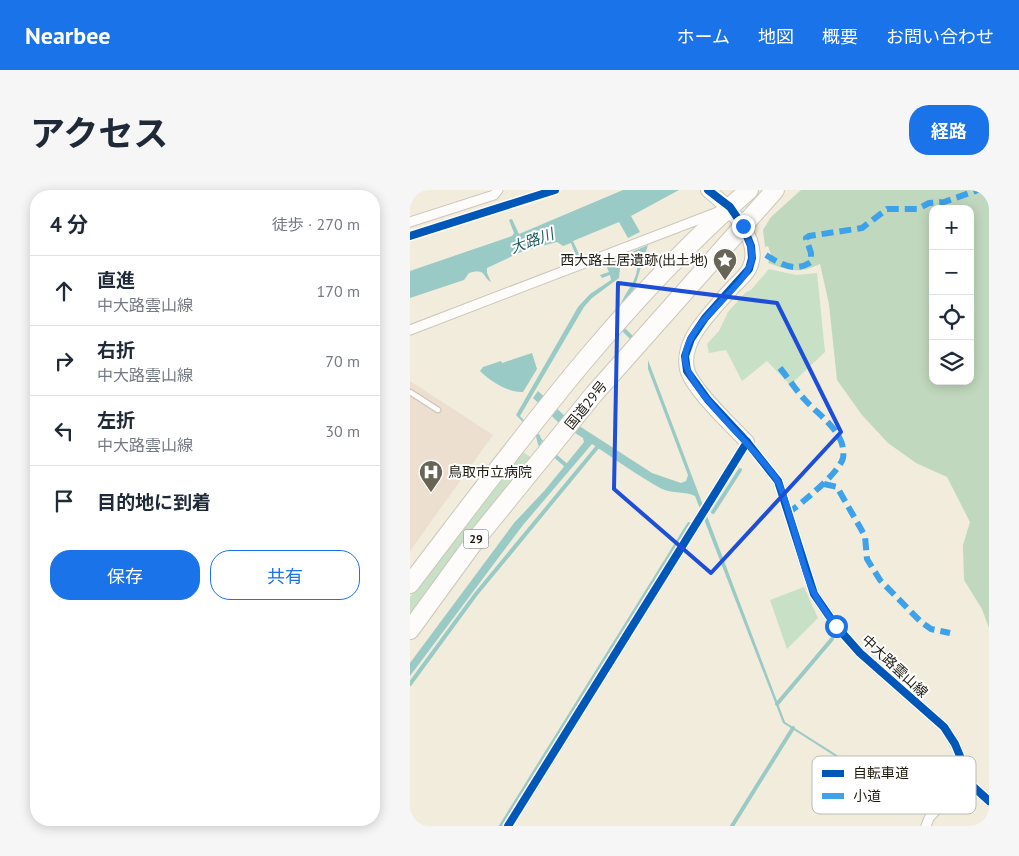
<!DOCTYPE html>
<html lang="ja">
<meta charset="utf-8">
<style>
:root{--surface:#fff;--page:#f6f6f7;--text:#1f2937;--muted:#747a83;--line:#e0e1e3;--accent:#1a73e8}
body{margin:0;font-family:"PT Sans","Noto Sans JP",sans-serif;background:var(--page);color:var(--text)}
.controls{position:absolute;right:15px;top:15px;display:grid;overflow:hidden;border-radius:10px;box-shadow:0 2px 12px #0003}
.controls button{width:45px;height:45px;display:grid;place-items:center;padding:0;border:0;border-bottom:1px solid var(--line);background:var(--surface);color:var(--text);font:25px sans-serif}
.stop{position:absolute;width:15px;height:15px;margin:-11px;border:4px solid #1a73e8;border-radius:50%;background:#fff}
.stop.end{background:#1a73e8;border-color:#fff;box-shadow:0 1px 5px #0008}
.list{margin:0;padding:0;list-style:none}
h2{display:flex;justify-content:space-between;align-items:center;height:65px;margin:0;padding:0 20px;font-size:21px}
h2 small{font-size:16px;font-weight:400;color:var(--muted)}
.list li{display:grid;grid-template-columns:32px 1fr auto;gap:15px;align-items:center;box-sizing:border-box;height:70px;padding:0 20px;border-top:1px solid var(--line)}
.list b{display:block;font-size:19px;white-space:nowrap}
.list p{margin:0;font-size:16px;white-space:nowrap;color:var(--muted)}
.list em{font-size:16px;font-style:normal;color:var(--muted)}
.actions{display:flex;gap:10px;padding:15px 20px}
.actions a{flex:1;padding:11px 0;border:1px solid var(--accent);border-radius:20px;text-align:center;font-size:18px;color:var(--accent)}
.actions .main{background:var(--accent);color:#fff}
.icon{flex:none;width:28px;height:28px;fill:none;stroke:currentColor;stroke-width:2;stroke-linecap:round;stroke-linejoin:round}
.map{position:relative;flex:none;width:579px;height:636px;overflow:hidden;border-radius:20px}
header{display:flex;align-items:center;gap:30px;box-sizing:border-box;height:70px;padding:0 25px;background:var(--accent);color:#fff}
header strong{font-size:24px}
nav{display:flex;gap:28px;margin-inline-start:auto;font-size:18px}
.intro{display:flex;align-items:center;justify-content:space-between;box-sizing:border-box;height:120px;padding:0 30px}
h1{margin:0;font-size:35px}
.button{padding:12px 22px;border-radius:20px;background:var(--accent);color:#fff;font-size:18px;font-weight:700}
main{display:flex;gap:30px;padding:0 30px}
aside{flex:1;background:var(--surface);border-radius:20px;box-shadow:0 2px 12px #0003}
.map>svg:first-child{display:block}
</style>
<header>
<strong>Nearbee</strong>
<nav><a>ホーム</a><a>地図</a><a>概要</a><a>お問い合わせ</a></nav>
</header>
<div class="intro"><h1>アクセス</h1><a class="button">経路</a></div>
<main>
<aside>
<h2>4 分<small>徒歩 · 270 m</small></h2>
<ul class="list">
<li><svg class="icon" aria-label="ahead" viewBox="0 0 24 24"><path d="M12 20V5M6 11l6-6 6 6"/></svg><div><b>直進</b><p>中大路雲山線</p></div><em>170 m</em></li>
<li><svg class="icon" aria-label="right" viewBox="0 0 24 24"><path d="M7 20v-9h11M14 6l5 5-5 5"/></svg><div><b>右折</b><p>中大路雲山線</p></div><em>70 m</em></li>
<li><svg class="icon" aria-label="left" viewBox="0 0 24 24"><path d="M17 20v-9H6M10 6l-5 5 5 5"/></svg><div><b>左折</b><p>中大路雲山線</p></div><em>30 m</em></li>
<li><svg class="icon" aria-label="arrive" viewBox="0 0 24 24"><path d="M6 21V4h12l-3 4 3 4H6"/></svg><div><b>目的地に到着</b></div></li>
</ul>
<div class="actions"><a class="main">保存</a><a>共有</a></div>
</aside>
<div class="map">
<svg width="579" height="636" viewBox="0 0 579 636">
<rect width="100%" height="100%" fill="#f1ecdb"/>
<path fill="#ecdfd0" d="M0,191l83,54 -83,116z"/>
<g fill="#c8e0c6">
<path d="M359,79l27,6 21,-2 8,79 -35,33 -23,-24 -25,20 -16,-31 -17,3 -2,-9 12,-13 9,-19 18,-20 5,-2z"/>
<path d="M111,261l11,7 -33,39 -89,120v-20z"/>
<path d="M394,397l14,31 -31,31 -17,-49z"/>
</g>
<path fill="#c0d8bd" fill-rule="evenodd" d="M391,0h188v438l-7,-19 -18,-29 -1,-35 7,-23 -23,-45 -31,-14 -28,-20 -26,-28 -25,-35 -8,-76 -9,-40c-21,10 -30,7 -52,-1l3,-9 -3,-8 -3,1 -2,-17 8,-13zM523,19h37v172h-37z"/>
<g fill="#9acac5">
<path d="M213,0h56l-48,26 9,16 -12,6 -9,-16 -46,19 7,15 -6,4 1,-7 -4,-10 -8,3 -6,-4 -34,9 -36,17v5l4,9c-9,-5 -4,-14 -22,-9l-5,7 -54,18v-27l102,-35 2,-3 -5,-13 3,-1 7,15z"/>
<path d="M238,55l-14,44 -13,15c6,-16 19,-24 16,-46l-5,-6z"/>
<path d="M204,67l6,11 -1,10 -27,20 -8,9 -64,109 28,30 -1,1 -31,-32 62,-108 12,-13 21,-14 -1,-5 -8,3 -2,-3 9,-3 -5,-11z"/>
<path d="M122,163l5,16 -14,23c-14,1 -33,-11 -43,-21l3,-4 18,-6 1,2z"/>
<path d="M238,170l137,362 140,89 -1,2 -141,-90 -88,-227c-9,-5 -22,-2 -33,-7 -24,-13 -47,-30 -70,-45l-69,81 -113,151v-13l104,-140 31,-33 39,-48 -1,-4 -25,-16 -25,-24 5,-7 29,27 85,55 29,10 5,-2 2,-6 -40,-106z"/>
</g>
<g fill="none" stroke-linecap="round" stroke-linejoin="round">
<g stroke="#9acac5" stroke-width="4">
<path d="M213,139l8,8"/>
<path d="M128,246l2,8 5,4"/>
<path d="M143,264l15,13"/>
<path d="M303,322l27,-42"/>
<path d="M0,494l66,-90 123,-149"/>
<path d="M367,514l55,-65"/>
<path d="M91,636l188,-302"/>
<path d="M322,636l61,-98"/>
</g>
<g stroke="#cbc7ba" stroke-width="7">
<path id="lane" d="M0,202l28,18"/>
</g>
<g stroke="#cbc7ba" stroke-width="11">
<g id="street">
<path d="M0,32l84,-27 4,-5"/>
<path d="M0,140l308,-118"/>
<path d="M98,636l239,-384 31,39 36,113 22,32 24,27 84,74 11,17 7,17 3,18 24,22"/>
<path d="M516,636l3,-8 36,-39"/>
</g>
</g>
<g stroke="#cbc7ba" stroke-width="16">
<path id="secondary" d="M298,0c20,16 56,50 41,79 -3,6 -10,12 -15,17 -13,14 -26,28 -37,44 -8,12 -13,24 -10,39 4,19 46,58 60,73"/>
</g>
<g stroke="#cbc7ba" stroke-width="20">
<g id="highway">
<path d="M0,394c105,-137 208,-280 339,-394"/>
<path d="M0,440l67,-92 117,-144 181,-204"/>
</g>
</g>
<use href="#lane" stroke="#fdfcfa" stroke-width="4.5"/>
<use href="#street" stroke="#fdfcfa" stroke-width="9"/>
<use href="#secondary" stroke="#fdfcfa" stroke-width="14"/>
<use href="#highway" stroke="#fdfcfa" stroke-width="18"/>
<g stroke="#3da2ea" stroke-width="6" stroke-dasharray="12 6" stroke-linecap="butt">
<path d="M356,65c14,9 29,18 45,7v-9l-5,-15 3,-2 53,-8 25,-19h31l11,-6 15,-1 34,-12"/>
<path d="M370,178c9,11 17,24 27,34 14,15 40,32 36,56 -3,14 -42,46 -55,55"/>
<path d="M414,294l13,3 28,49 2,23 13,21 41,42 10,7 19,4"/>
</g>
<g stroke="#fff" stroke-width="11">
<g id="cycleway">
<path d="M298,0l22,17 13,19 8,20 1,12 -3,11 -44,49 -14,21 -6,17 2,15 21,29 39,42 31,39 36,113 22,32 24,27 84,74 11,17 7,17 3,18 24,22"/>
<path d="M0,46l145,-46"/>
<path d="M98,636l239,-384"/>
</g>
</g>
<use href="#cycleway" stroke="#0057b8" stroke-width="8"/>
</g>
<g fill="none" stroke-linecap="round" stroke-linejoin="round">
<path stroke="#1a73e8" stroke-width="6" d="M333,36c4,10 10,21 9,32 -3,29 -65,62 -67,99 -1,31 74,93 92,123 7,12 10,29 15,43 7,22 12,52 23,72 6,11 14,21 21,31"/>
</g>
<path fill="none" stroke="#1d4ed8" stroke-width="4" stroke-linejoin="round" d="M208,93l159,20 64,129 -130,141 -97,-84z"/>
<defs>
<g id="sight-pin" transform="scale(1.25)"><path d="M0 17L-7.5 6A9.5 9.5 0 1 1 7.5 6Z" fill="#686456" stroke="#fff"/><path d="M0-6L1.8-2.2L6-1.7L2.9 1.2L3.7 5.4L0 3.3L-3.7 5.4L-2.9 1.2L-6-1.7L-1.8-2.2Z" fill="#fff"/></g>
<g id="hospital-pin" transform="scale(1.25)"><path d="M0 17L-7.5 6A9.5 9.5 0 1 1 7.5 6Z" fill="#686456" stroke="#fff"/><path d="M-5-5h3v3.5h4V-5h3V5h-3V1.5h-4V5h-3Z" fill="#fff"/></g>
</defs>
<g fill-rule="evenodd">
<use href="#sight-pin" x="315" y="70"/>
<use href="#hospital-pin" x="21" y="282"/>
</g>
<g text-anchor="middle" stroke-width="4" stroke-linejoin="round" paint-order="stroke">
<rect fill="#fff" stroke="#625f57" stroke-width="1" x="53.5" y="339.5" width="25" height="19" rx="4"/>
<g font-size="12" font-weight="bold" fill="#1e1b0f">
<text x="66" y="353">29</text>
</g>
<g font-size="14" fill="#1e1b0f" stroke="#fff" text-anchor="end">
<text x="298" y="75">西大路土居遺跡(出土地)</text>
<text x="38" y="287" text-anchor="start">鳥取市立病院</text>
</g>
<g font-size="14" fill="#1e1b0f" stroke="#fff">
<text transform="translate(176 215) rotate(-51)" y="5">国道29号</text>
<text transform="translate(485 476) rotate(43)" y="5">中大路雲山線</text>
</g>
<g font-size="15" font-style="italic" fill="#215c5d" stroke="#fff">
<text transform="translate(122 51) rotate(-20)" y="5">大路川</text>
</g>
</g>
<rect x="402" y="566" width="164" height="58" rx="8" fill="#fff" stroke="#bcbbb7" stroke-width="1"/>
<rect x="412" y="580" width="22" height="7" fill="#0057b8"/>
<rect x="412" y="603" width="22" height="6" fill="#3da2ea"/>
<g font-size="14" fill="#1e1b0f">
<text x="443" y="588">自転車道</text>
<text x="443" y="611">小道</text>
</g>
</svg>
<div class="controls">
<button>+</button>
<button>−</button>
<button><svg class="icon" aria-label="locate" viewBox="0 0 24 24"><circle cx="12" cy="12" r="6"/><path d="M12 2v4M12 18v4M2 12h4M18 12h4"/></svg></button>
<button><svg class="icon" aria-label="layers" viewBox="0 0 24 24"><path d="M12 4l9 5-9 5-9-5zM3 14l9 5 9-5"/></svg></button>
</div>
<div class="stop" style="left:426px;top:436px"></div>
<div class="stop end" style="left:333px;top:36px"></div>
</div>
</main>
